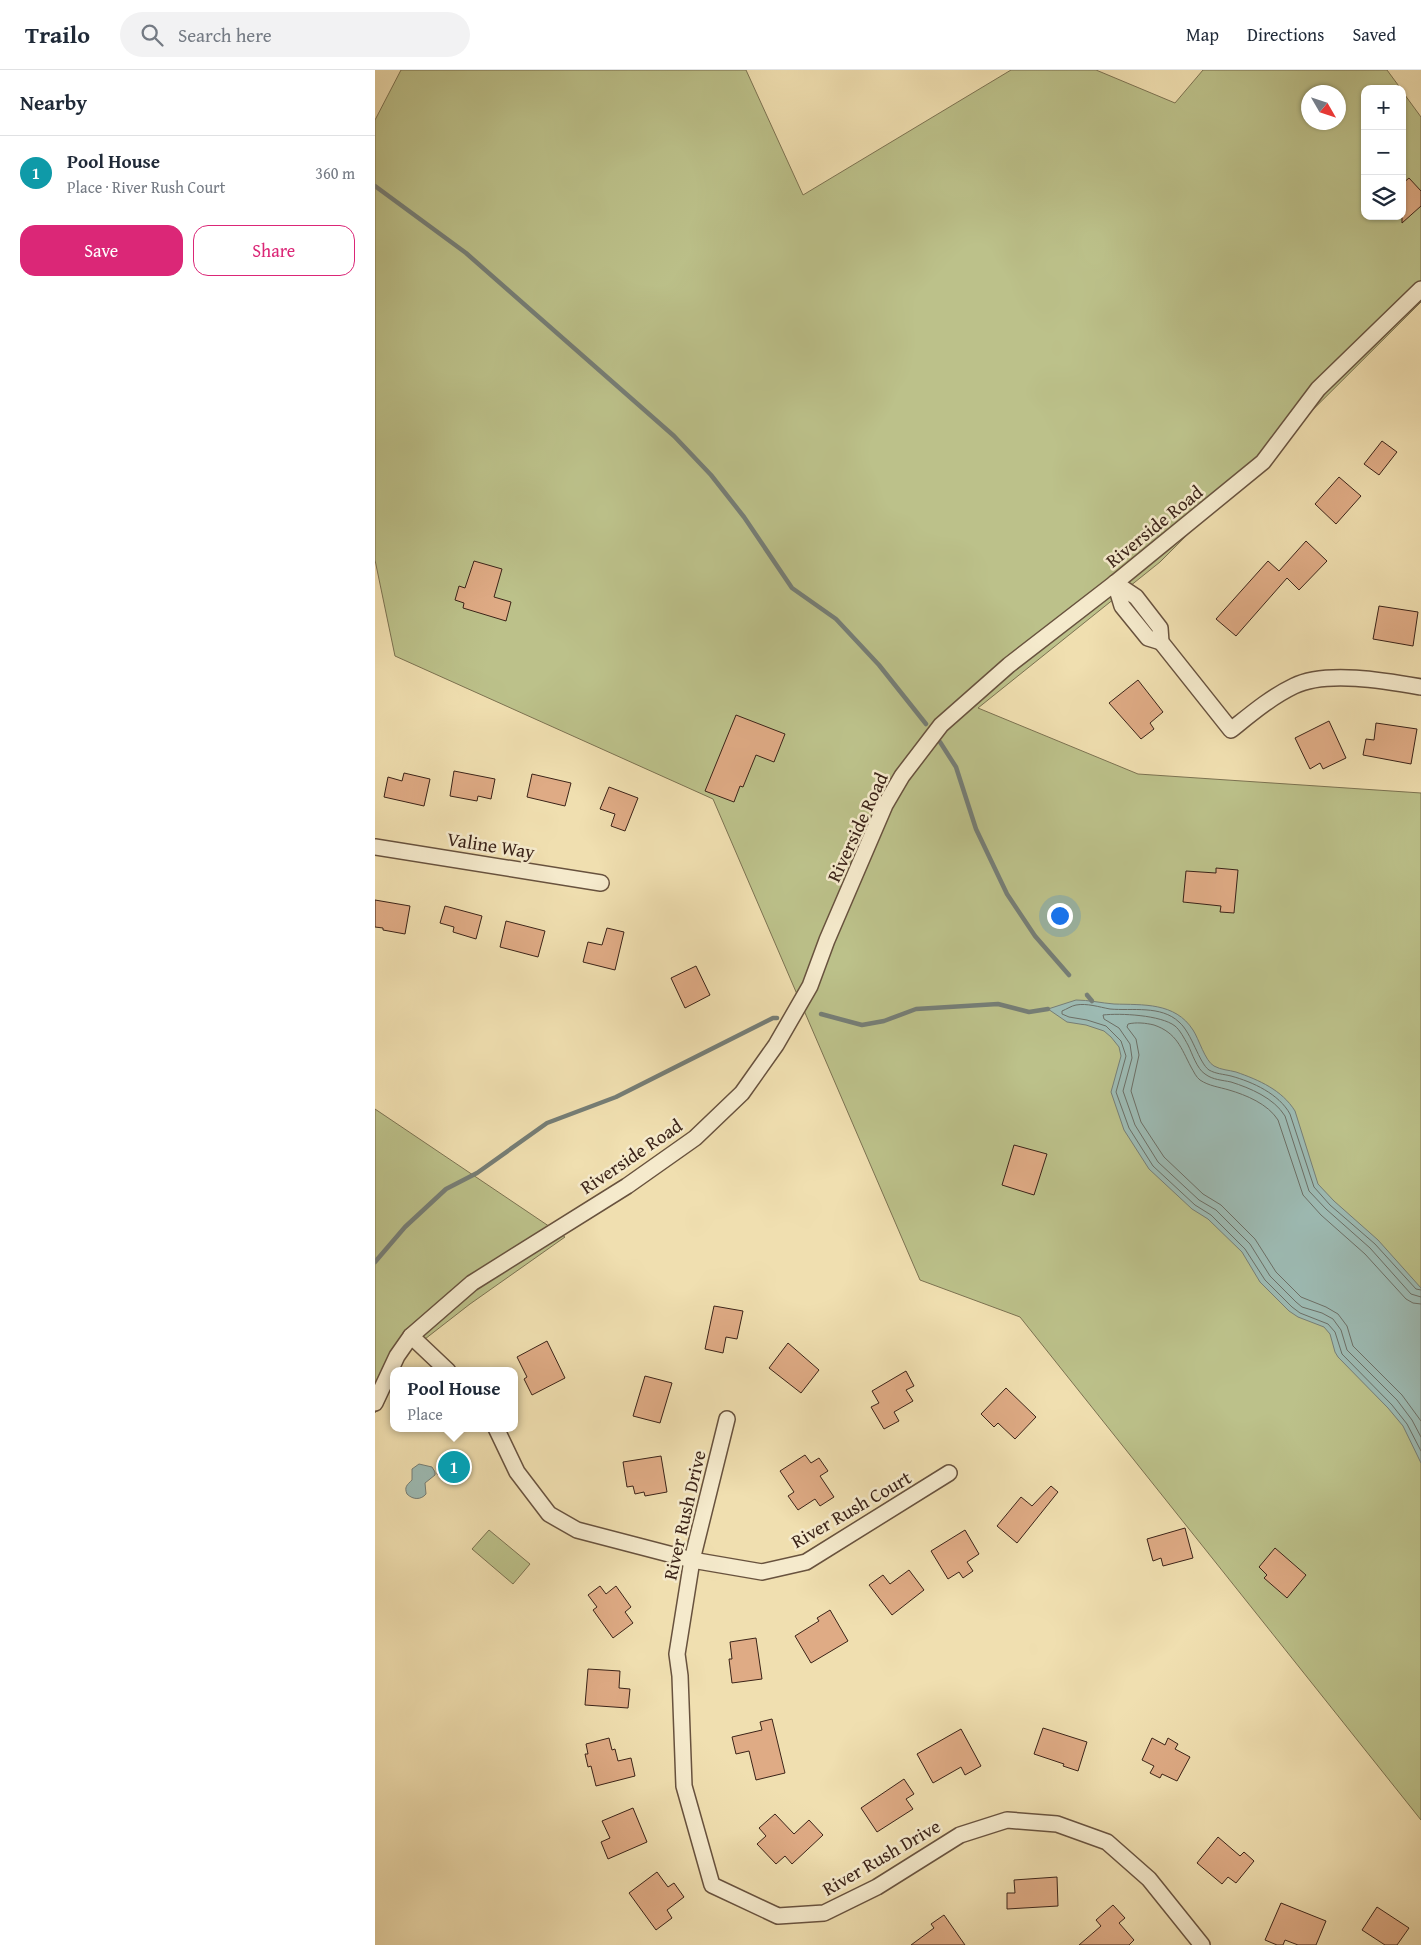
<!DOCTYPE html>
<meta charset="utf-8">
<style>
:root{--surface:#fff;--page:#f2f2f3;--text:#1f2937;--muted:#747a83;--line:#e0e1e3;--accent:#db2777}
body{margin:0;font-family:"Gentium Book Plus",serif;background:var(--page);color:var(--text)}
.controls{position:absolute;right:15px;top:15px;display:grid;overflow:hidden;border-radius:10px;box-shadow:0 1px 4px #0004}
.controls button{width:45px;height:45px;display:grid;place-items:center;padding:0;border:0;border-bottom:1px solid var(--line);background:var(--surface);color:var(--text);font:25px sans-serif}
.compass{position:absolute;left:926px;top:15px;width:45px;height:45px;border-radius:50%;background:var(--surface);box-shadow:0 1px 4px #0004;rotate:129deg}
.you{position:absolute;left:684px;top:845px;width:18px;height:18px;margin:-12px;border:4px solid #fff;border-radius:50%;background:#1a73e8;box-shadow:0 0 0 8px #1a73e833}
.badge{display:grid;place-items:center;width:32px;height:32px;border-radius:50%;background:var(--accent);color:#fff;font-size:16px;font-weight:700}
.pin{position:absolute;translate:-50% -50%;border:2px solid #fff;box-shadow:0 1px 5px #0006}
.popup{position:absolute;left:15px;top:1297px;width:128px;height:65px;box-sizing:border-box;display:grid;place-content:center;border-radius:10px;background:var(--surface);filter:drop-shadow(0 1px 4px #0005);font-size:16px;white-space:nowrap;color:var(--muted)}
.popup b{font-size:19px;color:var(--text)}
.popup::after{content:'';position:absolute;left:50%;top:100%;margin-left:-10px;border:10px solid transparent;border-top-color:var(--surface)}
.list{margin:0;padding:0;list-style:none}
h2{display:flex;justify-content:space-between;align-items:center;height:65px;margin:0;padding:0 20px;font-size:21px}
h2 small{font-size:16px;font-weight:400;color:var(--muted)}
.list li{display:grid;grid-template-columns:32px 1fr auto;gap:15px;align-items:center;box-sizing:border-box;height:75px;padding:0 20px;border-top:1px solid var(--line)}
.list b{display:block;font-size:19px;white-space:nowrap}
.list p{margin:0;font-size:16px;white-space:nowrap;color:var(--muted)}
.list em{font-size:16px;font-style:normal;color:var(--muted)}
.actions{display:flex;gap:10px;padding:15px 20px}
.actions a{flex:1;padding:11px 0;border:1px solid var(--accent);border-radius:15px;text-align:center;font-size:18px;color:var(--accent)}
.actions .main{background:var(--accent);color:#fff}
.icon{flex:none;width:28px;height:28px;fill:none;stroke:currentColor;stroke-width:2;stroke-linecap:round;stroke-linejoin:round}
.map{position:relative;flex:none;width:1046px;height:1875px;overflow:hidden}
header{display:flex;align-items:center;gap:30px;box-sizing:border-box;height:70px;padding:0 25px;background:var(--surface);border-bottom:1px solid var(--line)}
header strong{font-size:24px}
nav{display:flex;gap:28px;margin-inline-start:auto;font-size:18px}
.search{width:350px;height:45px;background:var(--page);display:flex;align-items:center;gap:12px;box-sizing:border-box;padding:0 18px;border-radius:28px;color:var(--muted);font-size:19px}
main{display:flex}
aside{flex:1;background:var(--surface)}
.map>svg:first-child{display:block}
</style>
<header>
<strong>Trailo</strong>
<div class="search"><svg class="icon" aria-label="search" viewBox="0 0 24 24"><circle cx="10" cy="10" r="6"/><path d="M15 15l6 6"/></svg>Search here</div>
<nav><a>Map</a><a>Directions</a><a>Saved</a></nav>
</header>
<main>
<aside>
<h2>Nearby<small></small></h2>
<ul class="list">
<li><span class="badge" style="background:#0f9aa8">1</span><div><b>Pool House</b><p>Place · River Rush Court</p></div><em>360 m</em></li>
</ul>
<div class="actions"><a class="main">Save</a><a>Share</a></div>
</aside>
<div class="map">
<svg width="1046" height="1875" viewBox="0 0 1046 1875">
<rect width="100%" height="100%" fill="#f0dfb0"/>
<filter id="stains"><feTurbulence type="fractalNoise" baseFrequency=".004" numOctaves="4"/><feColorMatrix values="0 0 0 0 .2 0 0 0 0 .09 0 0 0 0 .02 0 0 0 .5 -.17"/></filter>
<radialGradient id="worn" r=".72"><stop offset=".6" stop-color="#630" stop-opacity="0"/><stop offset="1" stop-color="#630" stop-opacity=".3"/></radialGradient>
<g fill="#bcc18a" stroke="#7c7251" fill-rule="evenodd">
<path d="M26,0h345l57,125 208,-125h85l79,33 28,-33h184l14,19h-36v127h37v-125l19,26v185l-261,260 -182,146 160,66 283,19v1027l-401,-503 -100,-37 -207,-481 -318,-143 -20,-96v-440zM934,22h30v30h-30z"/>
<path d="M0,1039l190,128 -95,67 -72,56 -23,53z"/>
<path d="M114,1460l41,34 -17,20 -41,-35z"/>
</g>
<g fill="#9dbbb4" stroke="#767e76">
<path d="M701,930c13,0 25,3 38,4 29,1 61,-2 79,26 6,9 12,31 21,36 7,4 15,4 22,6 23,8 46,18 59,39l23,73 16,17 44,39 43,48v175l-18,-37 -15,-18 -50,-51 -3,-5 -5,-18 -6,-7 -26,-10 -9,-6 -29,-29 -18,-30 -34,-33 -16,-10 -43,-40 -25,-39 -13,-38 10,-36 -2,-9 -8,-10 -7,-6 -18,-6 -19,-3 -19,-13z"/>
<path d="M44,1394l13,3 3,5v3l-10,8 1,11c-5,6 -13,6 -19,0 -3,-7 0,-9 5,-14v-11z"/>
</g>
<g fill="none" stroke-linecap="round" stroke-linejoin="round">
<g stroke="#6c6f66" stroke-width="1">
<path d="M1046,1220l-5,-1 -41,-45 -45,-39 -16,-18 -24,-73c-11,-20 -37,-32 -59,-38 -8,-2 -15,-2 -22,-6 -10,-7 -17,-37 -30,-48 -18,-17 -47,-11 -69,-13 -11,-2 -23,-6 -34,-4 -5,1 -9,4 -14,6v3l7,3 18,3 19,6 15,15 5,15 -10,36 13,36 24,38 42,39 16,10 34,34 20,31 27,27 8,6 28,11 7,8 7,22 50,51 15,19 14,27"/>
<path d="M1046,1227l-10,-3 -41,-46 -44,-39 -17,-18 -24,-75c-11,-18 -35,-28 -54,-34 -9,-2 -18,-2 -26,-8 -8,-5 -13,-21 -17,-29 -4,-7 -8,-15 -13,-19 -14,-11 -55,-13 -72,-11l1,4 15,9 11,16 2,14 -9,33 12,34 23,37 41,38 17,10 34,34 20,32 26,26 6,5 20,6 11,6 8,11 6,20 50,50 15,20 9,17"/>
<path d="M1046,1234l-8,-1 -7,-4 -41,-45 -44,-39 -18,-20 -25,-75c-10,-16 -32,-25 -49,-30 -10,-3 -20,-4 -29,-10 -4,-3 -6,-8 -9,-13 -10,-19 -14,-34 -37,-42 -8,-2 -18,-3 -26,-1l-1,3 9,12 3,16 -8,36 10,31 23,35 39,37 18,11 34,34 21,33 25,25 25,10 12,7 9,12 6,20 49,49 19,26"/>
</g>
<g stroke="#767e76" stroke-width="4.5">
<path d="M0,116l91,67 208,183 37,39 33,42 48,71 44,31 43,46 47,59"/>
<path d="M565,672l16,25 20,62 31,65 28,42 34,39"/>
<path d="M712,925l5,6"/>
<path d="M446,944l41,11 22,-4 32,-12 82,-5 31,8 19,-3"/>
<path d="M0,1192l30,-35 41,-38 31,-16 70,-50 69,-26 157,-79h4"/>
</g>
</g>
<g fill="#dfab85" stroke="#3b2318">
<path d="M1034,108l12,13v15l-19,17v-39z"/>
<path d="M1007,371l15,11 -18,23 -15,-11z"/>
<path d="M964,407l22,19 -25,28 -21,-20z"/>
<path d="M931,471l21,20 -28,29 -12,-12 -51,58 -20,-17 52,-58 11,10z"/>
<path d="M99,491l28,8 -8,28 17,5 -5,19 -43,-13 1,-5 -9,-3 4,-14 6,2z"/>
<path d="M1004,536l39,6 -5,34 -40,-7z"/>
<path d="M763,610l25,32 -13,11 4,6 -13,10 -32,-36z"/>
<path d="M361,645l49,19 -11,28 -18,-7 -13,32 -3,-1 -6,16 -29,-11z"/>
<path d="M954,651l17,37 -23,11 -3,-6 -10,6 -15,-31z"/>
<path d="M1001,653l41,6 -6,35 -48,-9 3,-16 8,1z"/>
<path d="M79,701l41,8 -4,20 -13,-3 -1,5 -27,-5z"/>
<path d="M29,703l26,6 -6,27 -40,-9 4,-20 14,4z"/>
<path d="M157,704l39,9 -6,23 -38,-9z"/>
<path d="M234,717l29,11 -13,33 -14,-5 4,-12 -15,-5z"/>
<path d="M841,798l22,2 -4,43 -14,-1 1,-6 -38,-4 3,-31 30,2z"/>
<path d="M0,830l35,6 -5,28 -22,-4v-2l-8,-1z"/>
<path d="M70,836l37,10 -6,23 -23,-7 1,-5 -14,-4z"/>
<path d="M131,851l39,10 -7,26 -38,-10z"/>
<path d="M232,858l17,4 -9,38 -32,-8 5,-20 14,3z"/>
<path d="M321,896l14,29 -25,13 -14,-30z"/>
<path d="M639,1075l33,9 -13,41 -32,-10z"/>
<path d="M339,1236l29,5 -6,28 -11,-2 -3,16 -18,-4z"/>
<path d="M172,1271l18,37 -33,17 -8,-16 3,-2 -10,-20z"/>
<path d="M413,1273l31,27 -18,23 -32,-25z"/>
<path d="M531,1301l8,15 -8,4 7,11 -19,11 5,9 -15,8 -13,-22 8,-4 -7,-12z"/>
<path d="M270,1306l27,7 -12,40 -27,-7z"/>
<path d="M631,1318l30,29 -21,22 -17,-16 -4,4 -13,-13z"/>
<path d="M72,1384l21,10 -10,20 -21,-10z"/>
<path d="M430,1385l6,8 8,-5 9,13 -8,5 14,21 -14,9 -5,-7 -17,11 -10,-14 6,-4 -14,-21z"/>
<path d="M286,1386l6,36 -22,4 -1,-4 -9,2 -2,-8 -6,1 -4,-25z"/>
<path d="M676,1416l7,6 -41,51 -20,-17 24,-29 11,9z"/>
<path d="M810,1458l8,30 -30,8 -2,-8 -8,3 -6,-22z"/>
<path d="M590,1460l14,24 -12,8 6,9 -10,7 -4,-6 -11,7 -17,-28z"/>
<path d="M900,1478l31,27 -19,23 -23,-20 3,-3 -8,-8z"/>
<path d="M534,1500l15,20 -32,25 -23,-30 14,-10 7,9z"/>
<path d="M225,1516l6,8 10,-8 15,21 -6,5 8,11 -20,15 -20,-28 4,-3 -9,-12z"/>
<path d="M455,1540l18,31 -37,22 -16,-27 24,-15 -2,-3z"/>
<path d="M381,1568l6,41 -30,4 -3,-24h3l-2,-17z"/>
<path d="M213,1599l32,2 -1,17 11,1 -2,19 -43,-3z"/>
<path d="M397,1649l13,54 -29,7 -7,-29 -13,3 -4,-17 30,-7 -2,-8z"/>
<path d="M668,1658l44,14 -9,29 -15,-5 1,-2 -30,-10z"/>
<path d="M586,1659l20,37 -16,9 -4,-8 -28,16 -16,-29z"/>
<path d="M234,1668l3,12 3,-1 3,12 13,-3 4,18 -39,10 -5,-20 -3,1 -3,-13h3l-2,-10z"/>
<path d="M777,1668l13,7 3,-7 10,6 -3,5 15,8 -13,24 -15,-7 -2,4 -10,-5 4,-7 -12,-6z"/>
<path d="M529,1709l10,15 -8,5 7,10 -36,23 -16,-24z"/>
<path d="M258,1738l14,34 -39,17 -7,-17 9,-4 -8,-17z"/>
<path d="M400,1744l19,20 15,-14 14,15 -31,29 -7,-8 -9,8 -19,-20 9,-8 -7,-8z"/>
<path d="M843,1767l22,19 4,-4 10,9 -18,22 -8,-6 -6,7 -25,-21z"/>
<path d="M282,1802l11,15 6,-4 10,14 -17,13 5,8 -16,12 -27,-37z"/>
<path d="M682,1807l1,29 -51,3v-16h8l-1,-13z"/>
<path d="M906,1833l45,18 -10,24h-18l-13,-5 -2,5h-6l-12,-5z"/>
<path d="M738,1835l12,13 -6,5 15,17 -5,5h-50l22,-19 -5,-6z"/>
<path d="M1002,1837l32,21 -12,17h-12l-23,-15z"/>
<path d="M569,1845l21,30h-54l23,-17 -3,-4z"/>
</g>
<g fill="none" stroke-linecap="round" stroke-linejoin="round">
<g stroke="#68523e" stroke-width="18">
<g id="minor">
<path d="M740,513l21,14 24,31 1,14 70,88c20,-16 40,-33 63,-44 32,-16 93,-5 127,1"/>
<path d="M740,513l7,23 26,32 13,4"/>
<path d="M0,777l226,36"/>
<path d="M36,1266l37,35"/>
<path d="M0,1333l22,-47 14,-20 61,-53 155,-97 68,-48 47,-45 34,-48 34,-59 17,-46 58,-135 17,-29 39,-51 68,-60 106,-82 148,-121 55,-73 103,-100"/>
<path d="M352,1349l-35,141 -15,94 3,22 4,110 28,99 66,31 46,-3 53,-26 83,-52 47,-15 50,4 50,18 42,37 53,66"/>
<path d="M121,1358l21,44 32,42 28,16 115,30 70,12 44,-10 143,-89"/>
</g>
</g>
<use href="#minor" stroke="#f5eacc" stroke-width="15"/>
</g>
<g text-anchor="middle" stroke-width="5" stroke-linejoin="round" paint-order="stroke">
<g font-size="19" fill="#3b2318" stroke="#f5eacc">
<text transform="translate(779 456) rotate(-39)" y="7">Riverside Road</text>
<text transform="translate(482 757) rotate(-65)" y="7">Riverside Road</text>
<text transform="translate(116 775) rotate(9)" y="7">Valine Way</text>
<text transform="translate(256 1086) rotate(-34)" y="7">Riverside Road</text>
<text transform="translate(476 1439) rotate(-30)" y="7">River Rush Court</text>
<text transform="translate(309 1445) rotate(-77)" y="7">River Rush Drive</text>
<text transform="translate(506 1787) rotate(-30)" y="7">River Rush Drive</text>
</g>
</g>
<rect width="100%" height="100%" filter="url(#stains)"/>
<rect width="100%" height="100%" fill="url(#worn)"/>
</svg>
<div class="controls">
<button>+</button>
<button>−</button>
<button><svg class="icon" aria-label="layers" viewBox="0 0 24 24"><path d="M12 4l9 5-9 5-9-5zM3 14l9 5 9-5"/></svg></button>
</div>
<svg class="compass" viewBox="-18 -18 36 36"><path d="M0-13l5 13h-10z" fill="#e53935"/><path d="M0 13l5-13h-10z" fill="#747a83"/></svg>
<div class="you"></div>
<div class="pin badge" style="left:79px;top:1397px;background:#0f9aa8">1</div>
<div class="popup"><b>Pool House</b>Place</div>
</div>
</main>
